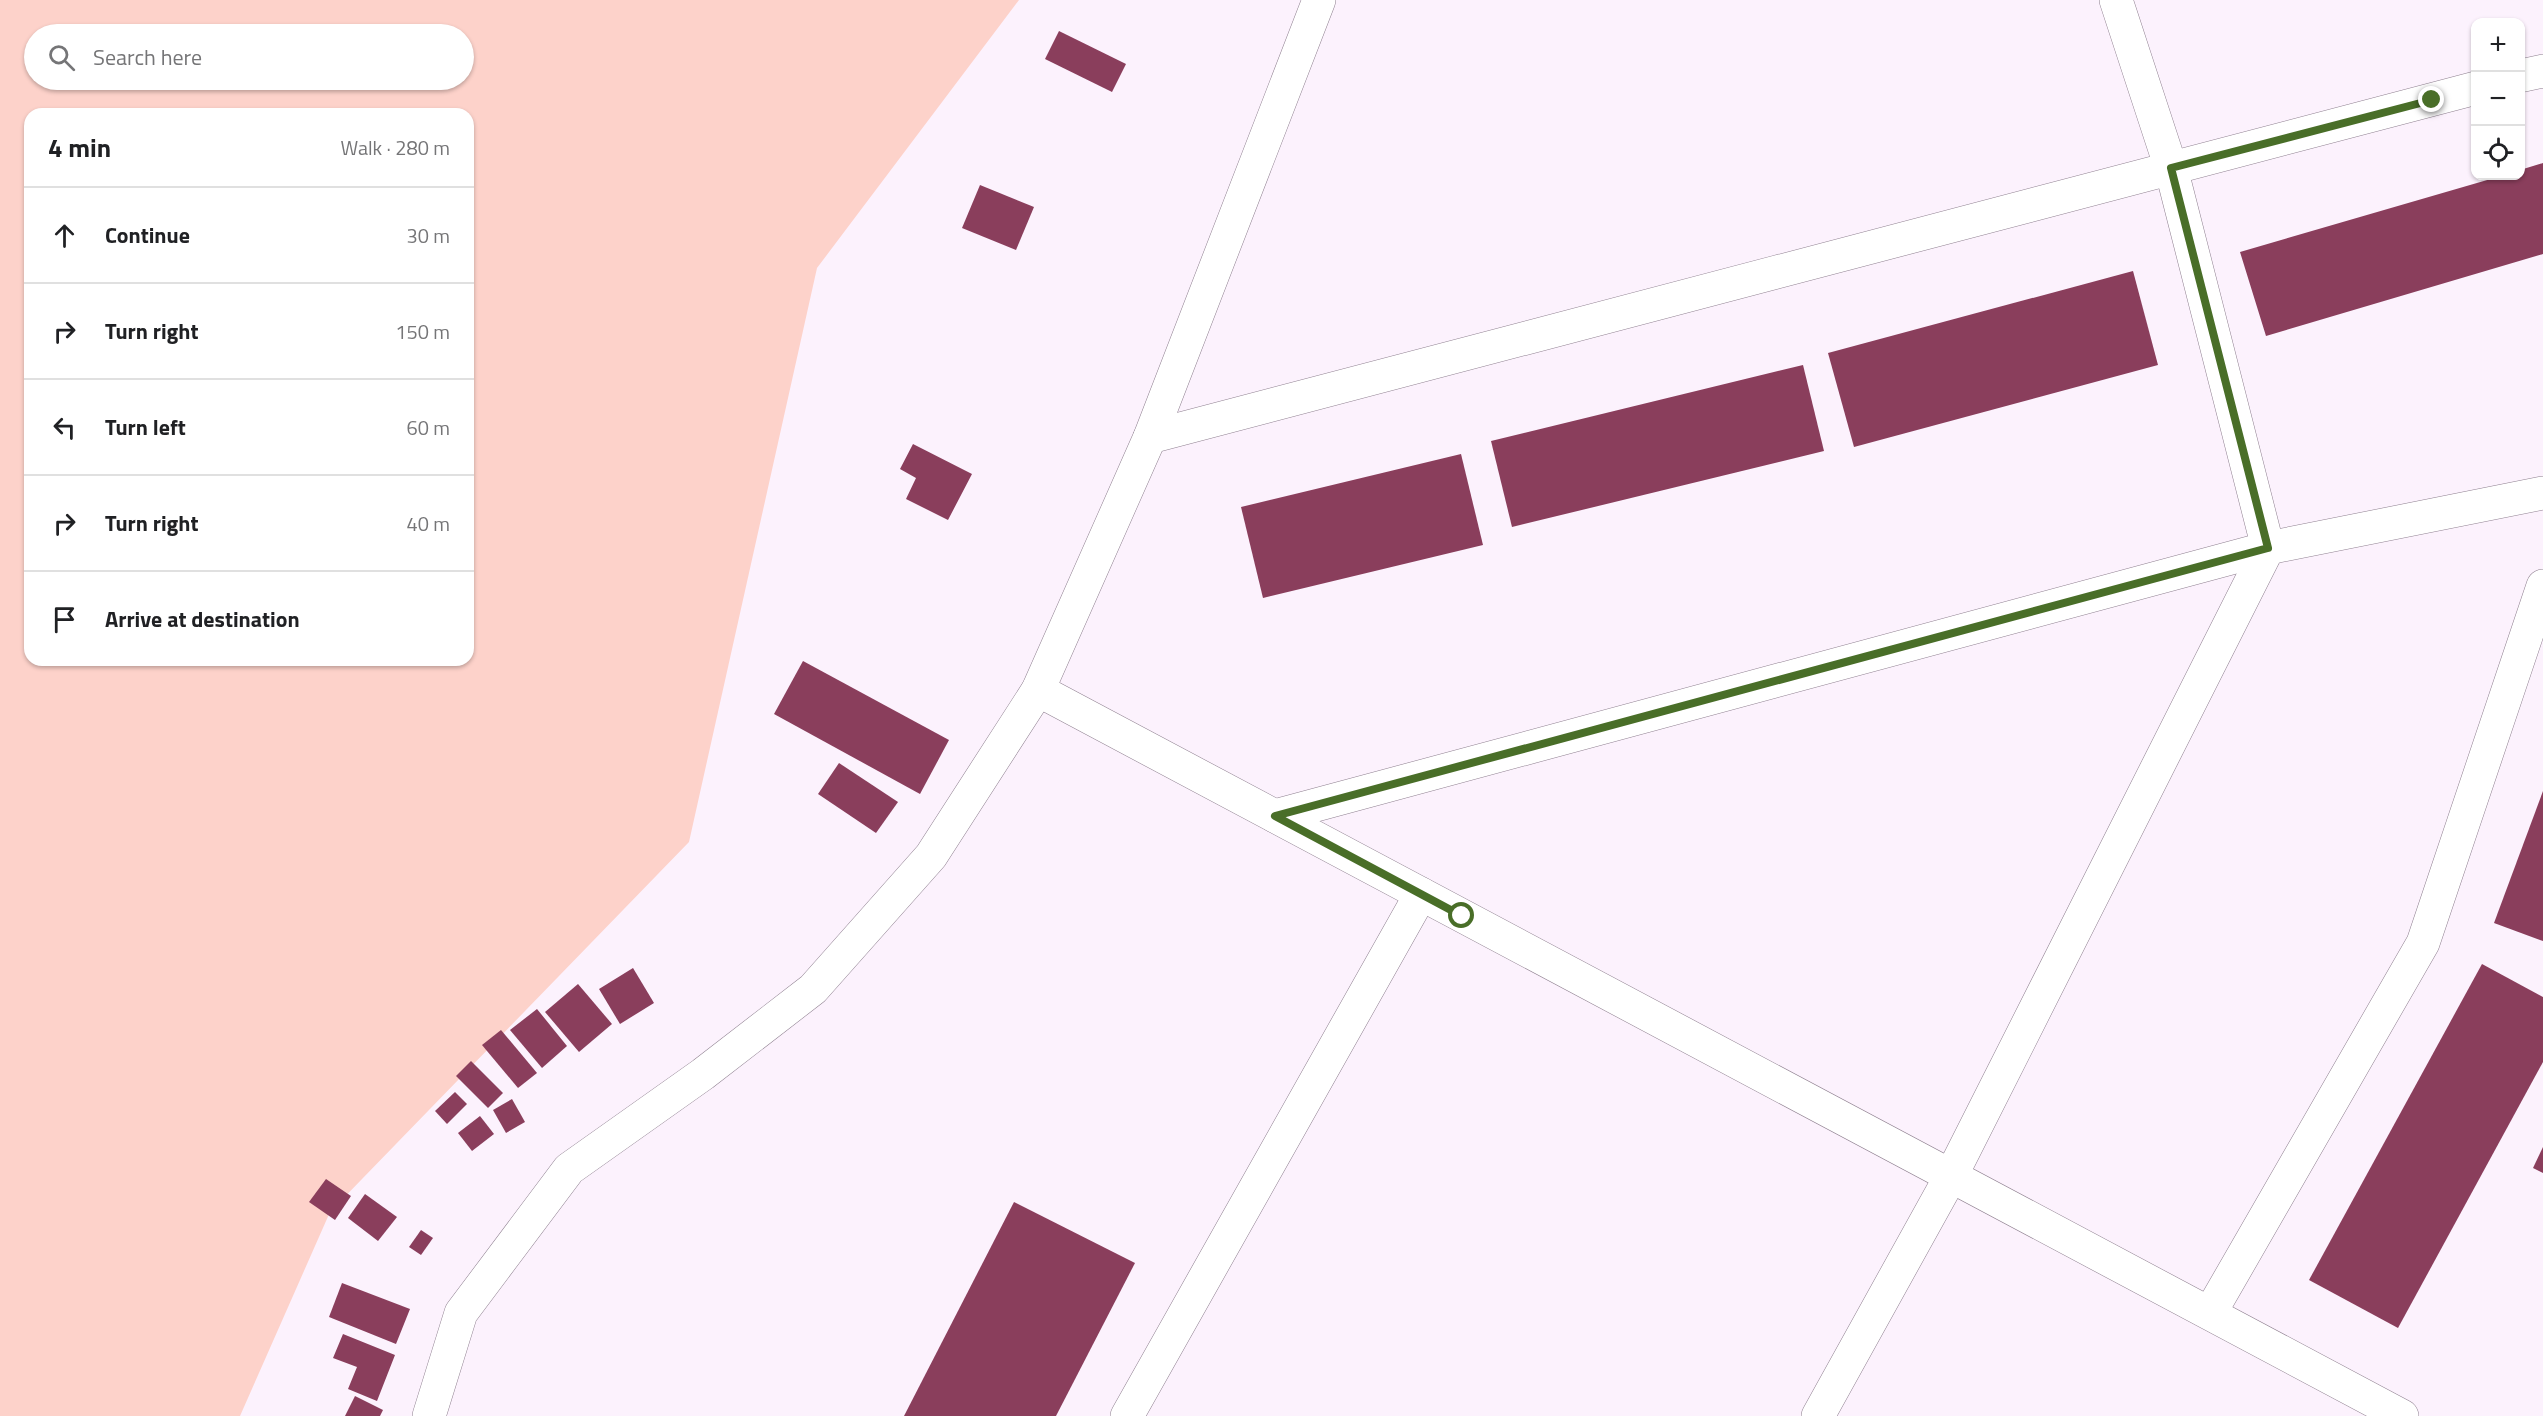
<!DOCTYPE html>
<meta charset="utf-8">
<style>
:root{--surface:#fff;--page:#f2f2f2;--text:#202124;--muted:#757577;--line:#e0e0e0}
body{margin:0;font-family:"Titillium Web",sans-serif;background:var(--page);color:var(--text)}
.controls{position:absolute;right:18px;top:18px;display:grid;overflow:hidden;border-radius:12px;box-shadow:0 2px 4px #0004}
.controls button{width:54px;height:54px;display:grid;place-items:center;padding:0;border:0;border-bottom:2px solid var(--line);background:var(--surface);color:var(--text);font:30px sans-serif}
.stop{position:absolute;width:18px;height:18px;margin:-14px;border:4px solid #496e28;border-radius:50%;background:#fff}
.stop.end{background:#496e28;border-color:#fff;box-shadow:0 2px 6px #0008}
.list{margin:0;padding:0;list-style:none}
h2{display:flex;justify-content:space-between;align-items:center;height:78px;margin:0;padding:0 24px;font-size:26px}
h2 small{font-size:20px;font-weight:400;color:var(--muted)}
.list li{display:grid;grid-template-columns:39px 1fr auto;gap:18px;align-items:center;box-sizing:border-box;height:96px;padding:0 24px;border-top:2px solid var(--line)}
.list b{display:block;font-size:22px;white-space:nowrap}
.list em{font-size:20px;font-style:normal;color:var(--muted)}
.icon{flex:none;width:33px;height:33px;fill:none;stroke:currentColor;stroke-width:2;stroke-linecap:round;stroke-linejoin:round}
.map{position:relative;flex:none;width:2543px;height:1416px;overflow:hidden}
.search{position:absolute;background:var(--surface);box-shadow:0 2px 4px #0004;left:24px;top:24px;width:450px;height:66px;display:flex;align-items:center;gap:15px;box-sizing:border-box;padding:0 21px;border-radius:33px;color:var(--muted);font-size:22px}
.panel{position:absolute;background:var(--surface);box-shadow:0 2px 4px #0004;left:24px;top:108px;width:450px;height:558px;border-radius:18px}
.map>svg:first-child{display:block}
</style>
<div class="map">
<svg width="2543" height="1416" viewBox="0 0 2543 1416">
<rect width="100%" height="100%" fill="#fcf2fd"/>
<path fill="#fdd2ca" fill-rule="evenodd" d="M0,0h1019l-202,268 -128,574 -359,370 -90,204h-240zM34,34h430v46h-430zM30,114h438v546h-438z"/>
<g fill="#8a3e5c">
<path d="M1059,31l67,33 -14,28 -67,-33z"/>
<path d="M2543,163v91l-277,82 -26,-84 261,-76h19v-6z"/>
<path d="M980,185l54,22 -18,43 -54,-22z"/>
<path d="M2133,271l25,94 -304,82 -26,-94z"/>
<path d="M1803,365l21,86 -312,76 -21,-86z"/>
<path d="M913,444l59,30 -24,46 -42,-21 10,-21 -16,-9z"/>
<path d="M1461,454l22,91 -220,53 -22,-91z"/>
<path d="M803,661l146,79 -29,54 -146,-80z"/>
<path d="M839,763l59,39 -22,31 -58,-39z"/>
<path d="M2543,791v150l-49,-18z"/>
<path d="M2482,964l61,33v65l-145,266 -89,-48z"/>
<path d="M633,968l21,35 -34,21 -21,-35z"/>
<path d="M578,984l34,40 -33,28 -34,-40z"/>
<path d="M537,1009l30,37 -25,22 -32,-38z"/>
<path d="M501,1030l36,43 -19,15 -36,-43z"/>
<path d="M471,1061l32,32 -15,15 -32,-32z"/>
<path d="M455,1092l12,12 -20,20 -12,-13z"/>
<path d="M512,1099l13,23 -19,11 -13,-23z"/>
<path d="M480,1116l14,18 -22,17 -14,-18z"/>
<path d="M2543,1147v26l-10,-5z"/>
<path d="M326,1179l25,17 -16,24 -26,-18z"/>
<path d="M365,1194l32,23 -19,24 -30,-23z"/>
<path d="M1014,1202l121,61 -79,153h-152z"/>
<path d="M421,1230l12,8 -12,17 -12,-8z"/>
<path d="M342,1283l68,26 -14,35 -67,-27z"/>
<path d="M343,1334l52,21 -18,46 -29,-12 9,-22 -24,-9z"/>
<path d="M355,1396l28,14 -3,6h-35z"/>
</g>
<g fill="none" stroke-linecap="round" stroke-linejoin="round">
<g stroke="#8f8090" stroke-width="34">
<g id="street">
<path d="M2520,76l23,-5"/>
<path d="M1150,437l1326,-349"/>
<path d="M1038,690l1364,726"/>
<path d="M1275,816l993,-268 275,-55"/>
<path d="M2210,1313l213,-370 120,-357"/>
<path d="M429,1416l32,-103 108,-144 134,-95 110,-85 118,-133 107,-166 112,-253 169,-437"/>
<path d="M1127,1416l294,-522"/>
<path d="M1818,1416l133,-240 317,-628 -97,-380 -55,-168"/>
</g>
</g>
<use href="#street" stroke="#fff" stroke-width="33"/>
</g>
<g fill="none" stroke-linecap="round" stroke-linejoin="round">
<path stroke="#496e28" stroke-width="8" d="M1462,916l-187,-100 993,-268 -97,-380 261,-68"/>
</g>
</svg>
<div class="controls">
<button>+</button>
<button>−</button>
<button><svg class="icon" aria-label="locate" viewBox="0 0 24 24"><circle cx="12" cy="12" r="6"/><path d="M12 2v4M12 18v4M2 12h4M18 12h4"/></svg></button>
</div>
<div class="stop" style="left:1462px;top:916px"></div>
<div class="stop end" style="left:2432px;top:100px"></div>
<div class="search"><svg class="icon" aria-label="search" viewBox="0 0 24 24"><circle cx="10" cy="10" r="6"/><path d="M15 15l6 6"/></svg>Search here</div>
<section class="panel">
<h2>4 min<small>Walk · 280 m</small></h2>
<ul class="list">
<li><svg class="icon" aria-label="ahead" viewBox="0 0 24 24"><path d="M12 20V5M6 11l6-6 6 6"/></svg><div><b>Continue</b></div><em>30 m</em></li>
<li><svg class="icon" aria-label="right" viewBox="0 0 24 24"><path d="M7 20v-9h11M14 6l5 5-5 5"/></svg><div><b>Turn right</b></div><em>150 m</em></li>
<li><svg class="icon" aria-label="left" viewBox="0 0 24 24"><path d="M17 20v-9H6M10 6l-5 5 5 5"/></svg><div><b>Turn left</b></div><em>60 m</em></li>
<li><svg class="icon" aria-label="right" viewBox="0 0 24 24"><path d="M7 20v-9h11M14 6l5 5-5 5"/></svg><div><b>Turn right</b></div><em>40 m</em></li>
<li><svg class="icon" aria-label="arrive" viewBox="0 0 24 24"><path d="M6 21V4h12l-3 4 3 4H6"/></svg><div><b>Arrive at destination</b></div></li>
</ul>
</section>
</div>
